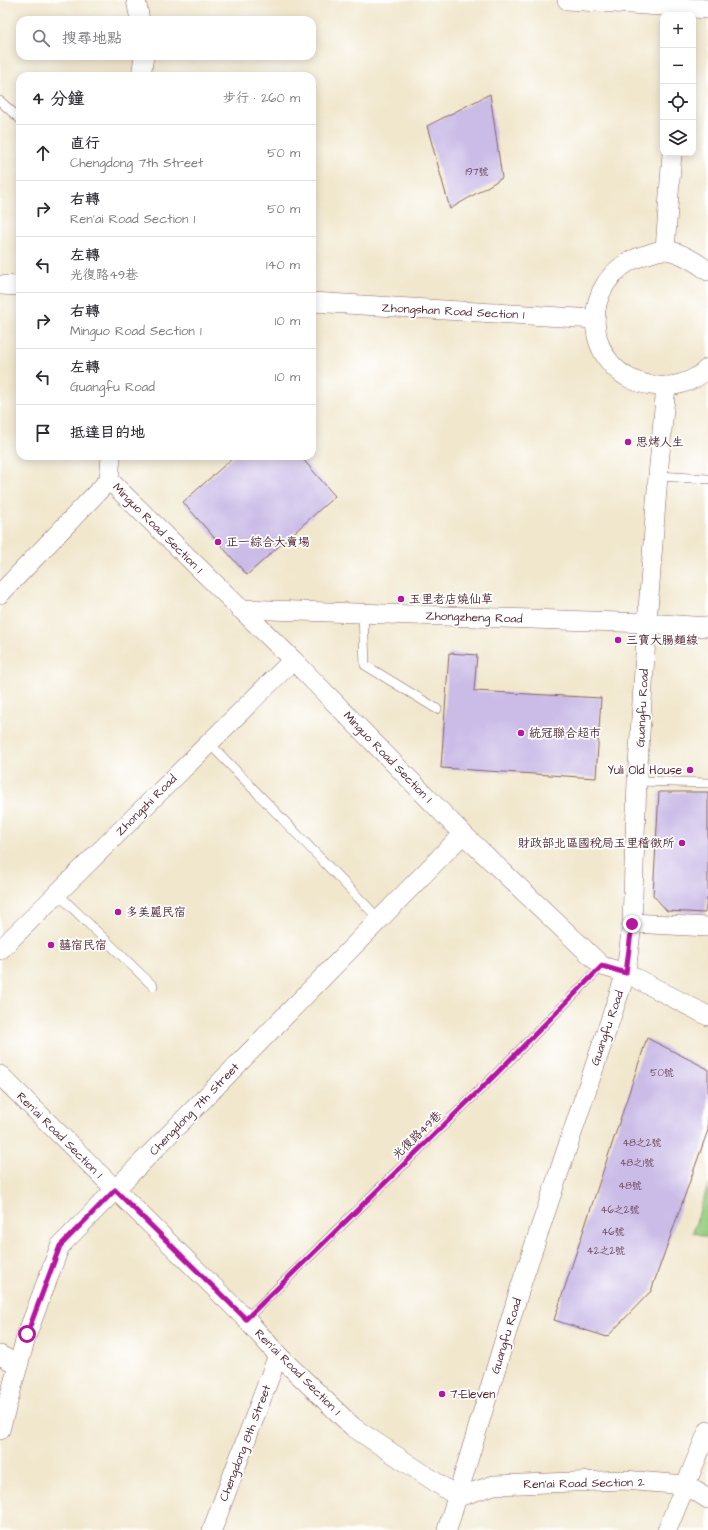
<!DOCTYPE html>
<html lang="zh-TW">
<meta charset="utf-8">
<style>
:root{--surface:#fff;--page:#f2f2f3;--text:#2b2b33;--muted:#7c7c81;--line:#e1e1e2}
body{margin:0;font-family:"Architects Daughter","LXGW WenKai TC",sans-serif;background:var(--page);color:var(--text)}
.controls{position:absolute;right:12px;top:12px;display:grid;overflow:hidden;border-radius:8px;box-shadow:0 2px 10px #0003}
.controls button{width:36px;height:36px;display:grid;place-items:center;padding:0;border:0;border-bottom:1px solid var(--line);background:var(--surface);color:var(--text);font:20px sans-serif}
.stop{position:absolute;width:12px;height:12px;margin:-9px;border:3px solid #b5179e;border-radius:50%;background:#fff}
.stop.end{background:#b5179e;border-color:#fff;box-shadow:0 1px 4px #0008}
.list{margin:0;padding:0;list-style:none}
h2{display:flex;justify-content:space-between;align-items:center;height:52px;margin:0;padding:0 16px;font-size:17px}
h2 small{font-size:13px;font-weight:400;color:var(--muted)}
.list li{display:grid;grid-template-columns:26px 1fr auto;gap:12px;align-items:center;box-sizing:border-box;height:56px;padding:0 16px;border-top:1px solid var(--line)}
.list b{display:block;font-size:15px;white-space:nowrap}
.list p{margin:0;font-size:13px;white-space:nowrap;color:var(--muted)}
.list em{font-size:13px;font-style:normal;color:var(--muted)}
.icon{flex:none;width:22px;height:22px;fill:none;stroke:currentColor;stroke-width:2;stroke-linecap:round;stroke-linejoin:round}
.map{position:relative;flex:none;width:708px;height:1530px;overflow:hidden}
.search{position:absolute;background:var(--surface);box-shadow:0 2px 10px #0003;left:16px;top:16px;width:300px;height:44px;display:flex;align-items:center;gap:10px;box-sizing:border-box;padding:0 14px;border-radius:12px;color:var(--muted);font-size:15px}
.panel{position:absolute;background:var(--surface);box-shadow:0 2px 10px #0003;left:16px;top:72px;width:300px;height:388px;border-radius:12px}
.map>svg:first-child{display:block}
</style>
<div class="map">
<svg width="708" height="1530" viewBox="0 0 708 1530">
<rect width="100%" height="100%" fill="#fff"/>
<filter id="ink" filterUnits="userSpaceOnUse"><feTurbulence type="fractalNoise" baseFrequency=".025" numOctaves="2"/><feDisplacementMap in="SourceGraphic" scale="8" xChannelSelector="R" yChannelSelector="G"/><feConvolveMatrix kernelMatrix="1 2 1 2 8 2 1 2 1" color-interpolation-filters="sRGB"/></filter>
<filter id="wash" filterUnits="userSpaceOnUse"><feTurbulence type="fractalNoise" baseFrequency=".012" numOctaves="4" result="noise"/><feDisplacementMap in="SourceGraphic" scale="16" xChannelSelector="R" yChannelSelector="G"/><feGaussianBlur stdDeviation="0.9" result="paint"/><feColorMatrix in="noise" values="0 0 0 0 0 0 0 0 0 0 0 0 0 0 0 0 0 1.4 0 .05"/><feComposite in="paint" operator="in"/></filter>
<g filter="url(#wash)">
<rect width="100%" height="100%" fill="#f1e7cd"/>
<path fill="#98cf81" stroke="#717756" d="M708,1185v53l-15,-6z"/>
<g id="blocks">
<g fill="#cabbe7">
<path d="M490,94l12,84 -52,31 -23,-83z"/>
<path d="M235,456h65l35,40 -88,79 -64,-73z"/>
<path d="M449,653l28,2 -3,36 127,7 -5,80 -155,-10z"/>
<path d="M659,792h49v106h-1l-2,15 -38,-2 -14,-16z"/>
<path d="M647,1038l61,31v61l-57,161 -44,46 -53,-17z"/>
</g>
</g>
</g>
<g filter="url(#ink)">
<use href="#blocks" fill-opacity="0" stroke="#846564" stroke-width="1"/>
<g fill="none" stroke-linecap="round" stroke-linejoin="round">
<g stroke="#846564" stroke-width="10">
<g id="lane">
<path d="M0,101l20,18"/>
<path d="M658,476l50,3"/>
<path d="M363,613l2,52 72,44"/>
<path d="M209,743l170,176"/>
<path d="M637,781l71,2"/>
<path d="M57,893l96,93"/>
<path d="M246,1319l248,-243 108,-110"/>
</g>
</g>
<g stroke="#846564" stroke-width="20">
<g id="street">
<path d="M136,0l4,20"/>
<path d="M567,0l141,9"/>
<path d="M141,76l3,-20"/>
<path d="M665,250l7,-97"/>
<path d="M708,271c-10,-8 -29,-20 -43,-21 -7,0 -16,4 -23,6 -66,22 -61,117 8,129 21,4 43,-2 58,-17"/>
<path d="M0,285l20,1"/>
<path d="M312,302l283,17"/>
<path d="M111,456l-2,24 184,180 170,174 139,132 24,7 82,43"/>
<path d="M0,594l109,-114"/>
<path d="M240,609l407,14 61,4"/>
<path d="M632,923l76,4"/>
<path d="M0,950l293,-290"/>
<path d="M0,1075l246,244 32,36 75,72 105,70 36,-12 130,-5 62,5 22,14"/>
<path d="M0,1355l18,10"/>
<path d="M0,1430l27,-96 33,-88 403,-412"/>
<path d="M212,1530l66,-175"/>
<path d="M447,1530l74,-245 105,-312 6,-50 5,-142 10,-158 11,-147 8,-90"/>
<path d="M667,1530l41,-99"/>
</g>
</g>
<use href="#lane" stroke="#fff" stroke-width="9"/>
<use href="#street" stroke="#fff" stroke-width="19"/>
</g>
</g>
<g fill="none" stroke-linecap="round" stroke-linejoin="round" filter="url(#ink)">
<path stroke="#b5179e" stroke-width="5" d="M27,1334l33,-88 55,-56 131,129 248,-243 108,-110 24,7 6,-49"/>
</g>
<g fill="#b5179e" stroke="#fff" stroke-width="1.5">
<circle cx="628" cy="442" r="4"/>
<circle cx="218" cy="542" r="4"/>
<circle cx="401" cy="599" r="4"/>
<circle cx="618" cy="640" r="4"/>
<circle cx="521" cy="733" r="4"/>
<circle cx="690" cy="770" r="4"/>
<circle cx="682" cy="843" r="4"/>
<circle cx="118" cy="912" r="4"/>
<circle cx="51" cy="945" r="4"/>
<circle cx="442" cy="1394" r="4"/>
</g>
<g text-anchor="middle" stroke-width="3.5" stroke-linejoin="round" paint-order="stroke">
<g font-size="10" fill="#6a465a">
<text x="477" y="175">197號</text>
<text x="662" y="1076">50號</text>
<text x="642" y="1146">48之2號</text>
<text x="637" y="1166">48之1號</text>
<text x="630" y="1189">48號</text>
<text x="620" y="1213">46之2號</text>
<text x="613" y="1235">46號</text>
<text x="606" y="1254">42之2號</text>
</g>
<g font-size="12" fill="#4a1f2b" stroke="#fff">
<text transform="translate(453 311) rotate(3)" y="4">Zhongshan Road Section 1</text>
<text transform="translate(158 528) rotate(45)" y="4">Minguo Road Section 1</text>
<text transform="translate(474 617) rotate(2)" y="4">Zhongzheng Road</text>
<text transform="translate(642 708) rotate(-87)" y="4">Guangfu Road</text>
<text transform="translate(388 757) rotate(46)" y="4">Minguo Road Section 1</text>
<text transform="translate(146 805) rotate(-45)" y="4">Zhongzhi Road</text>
<text transform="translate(607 1028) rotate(-71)" y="4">Guangfu Road</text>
<text transform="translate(194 1109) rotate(-46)" y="4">Chengdong 7th Street</text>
<text transform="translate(60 1135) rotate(45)" y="4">Ren'ai Road Section 1</text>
<text transform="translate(417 1135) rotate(-44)" y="4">光復路49巷</text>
<text transform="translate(506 1336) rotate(-73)" y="4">Guangfu Road</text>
<text transform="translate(298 1372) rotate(45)" y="4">Ren'ai Road Section 1</text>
<text transform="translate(245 1443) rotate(-69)" y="4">Chengdong 8th Street</text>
<text transform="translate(584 1483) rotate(-1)" y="4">Ren'ai Road Section 2</text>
</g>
<g font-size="12" fill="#4a1f2b" stroke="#fff" text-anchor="start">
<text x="636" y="446">思烤人生</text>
<text x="226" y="546">正一綜合大賣場</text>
<text x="409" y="603">玉里老店燒仙草</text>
<text x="626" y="644">三寶大腸麵線</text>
<text x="529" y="737">統冠聯合超市</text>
<text x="682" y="774" text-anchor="end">Yuli Old House</text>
<text x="674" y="847" text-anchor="end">財政部北區國稅局玉里稽徵所</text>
<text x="126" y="916">多美麗民宿</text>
<text x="59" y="949">囍宿民宿</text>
<text x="450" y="1398">7-Eleven</text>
</g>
</g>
</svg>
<div class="controls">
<button>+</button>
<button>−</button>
<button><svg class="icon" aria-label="locate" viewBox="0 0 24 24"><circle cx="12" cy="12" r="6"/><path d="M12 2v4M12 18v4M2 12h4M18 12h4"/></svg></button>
<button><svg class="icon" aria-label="layers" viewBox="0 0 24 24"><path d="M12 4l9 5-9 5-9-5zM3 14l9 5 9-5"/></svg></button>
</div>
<div class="stop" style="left:27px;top:1334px"></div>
<div class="stop end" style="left:632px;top:924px"></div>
<div class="search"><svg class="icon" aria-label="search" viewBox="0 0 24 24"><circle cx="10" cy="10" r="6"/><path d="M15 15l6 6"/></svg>搜尋地點</div>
<section class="panel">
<h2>4 分鐘<small>步行 · 260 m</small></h2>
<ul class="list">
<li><svg class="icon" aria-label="ahead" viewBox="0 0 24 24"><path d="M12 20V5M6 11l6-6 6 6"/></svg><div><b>直行</b><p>Chengdong 7th Street</p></div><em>50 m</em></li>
<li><svg class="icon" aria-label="right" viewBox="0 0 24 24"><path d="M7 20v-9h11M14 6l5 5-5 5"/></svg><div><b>右轉</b><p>Ren'ai Road Section 1</p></div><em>50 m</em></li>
<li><svg class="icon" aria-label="left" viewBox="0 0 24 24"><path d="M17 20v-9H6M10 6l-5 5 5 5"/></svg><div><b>左轉</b><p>光復路49巷</p></div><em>140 m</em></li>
<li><svg class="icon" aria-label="right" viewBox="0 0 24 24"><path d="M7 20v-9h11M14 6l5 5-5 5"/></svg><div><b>右轉</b><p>Minguo Road Section 1</p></div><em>10 m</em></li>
<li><svg class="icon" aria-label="left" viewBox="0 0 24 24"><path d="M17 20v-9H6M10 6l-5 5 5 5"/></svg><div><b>左轉</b><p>Guangfu Road</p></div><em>10 m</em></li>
<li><svg class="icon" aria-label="arrive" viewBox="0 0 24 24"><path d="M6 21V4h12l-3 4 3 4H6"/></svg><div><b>抵達目的地</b></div></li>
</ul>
</section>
</div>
